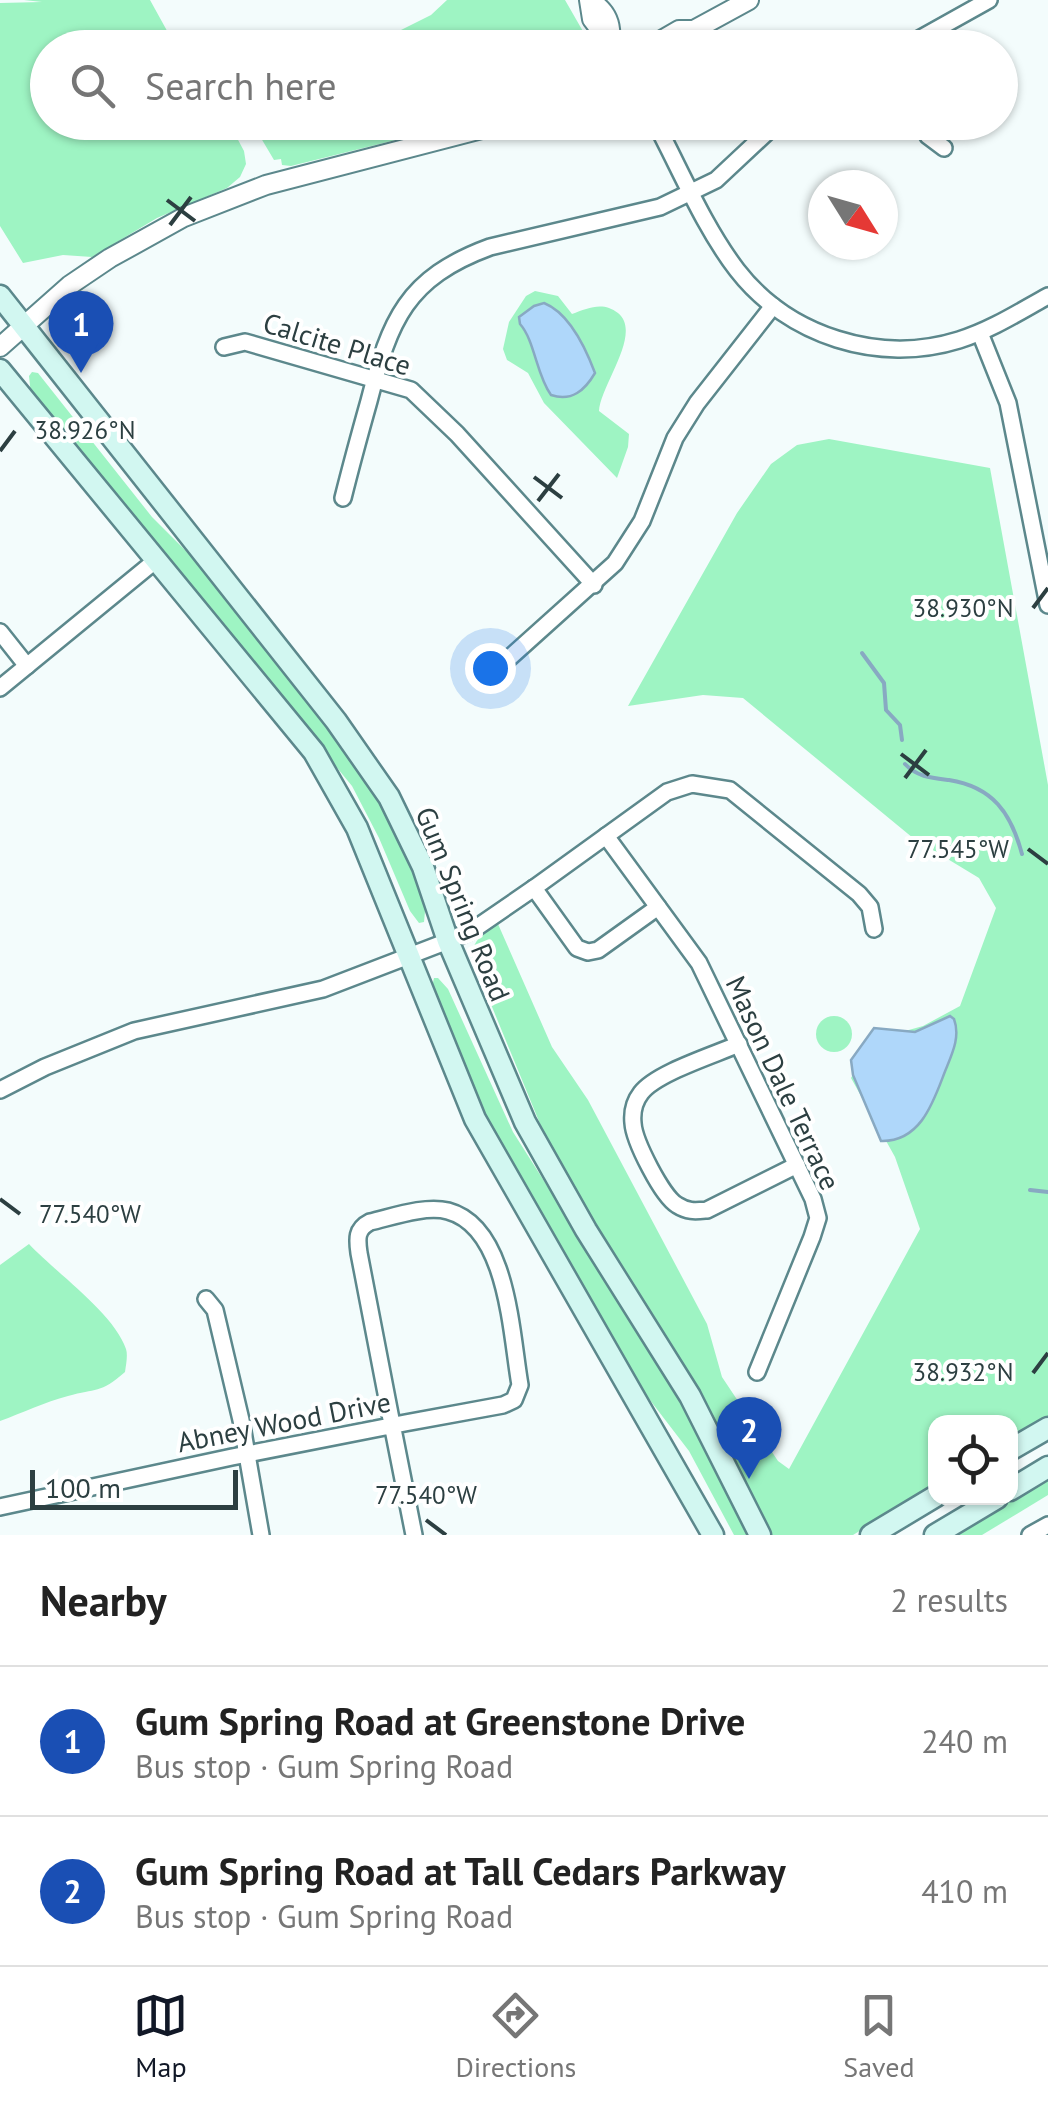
<!DOCTYPE html>
<meta charset="utf-8">
<style>
:root{--surface:#fff;--page:#f2f2f2;--text:#222;--muted:#767676;--line:#e0e0e0;--accent:#111827}
body{margin:0;font-family:"PT Sans",sans-serif;background:var(--page);color:var(--text)}
.controls{position:absolute;right:30px;bottom:30px;display:grid;overflow:hidden;border-radius:20px;box-shadow:0 2px 8px #0004}
.controls button{width:90px;height:90px;display:grid;place-items:center;padding:0;border:0;border-bottom:2px solid var(--line);background:var(--surface);color:var(--text);font:50px sans-serif}
.compass{position:absolute;left:808px;top:170px;width:90px;height:90px;border-radius:50%;background:var(--surface);box-shadow:0 2px 8px #0004;rotate:127deg}
.scale{position:absolute;left:30px;bottom:25px;width:208px;box-sizing:border-box;padding-left:10px;border:5px solid #2c3f41;border-top:0;font-size:28px;line-height:35px;white-space:nowrap;color:#2c3f41;-webkit-text-stroke:8px #fff;paint-order:stroke}
.you{position:absolute;left:490px;top:668px;width:35px;height:35px;margin:-25px;border:8px solid #fff;border-radius:50%;background:#1a73e8;box-shadow:0 0 0 15px #1a73e833}
.badge{display:grid;place-items:center;width:65px;height:65px;border-radius:50%;background:var(--accent);color:#fff;font-size:32px;font-weight:700}
.pin{position:absolute;translate:-50% -82px;filter:drop-shadow(0 2px 5px #0008)}
.pin::after{content:'';position:absolute;top:52px;width:35px;height:30px;background:inherit;clip-path:polygon(0 0,100% 0,50% 100%)}
.list{margin:0;padding:0;list-style:none}
h2{display:flex;justify-content:space-between;align-items:center;height:130px;margin:0;padding:0 40px;font-size:42px}
h2 small{font-size:32px;font-weight:400;color:var(--muted)}
.list li{display:grid;grid-template-columns:65px 1fr auto;gap:30px;align-items:center;box-sizing:border-box;height:150px;padding:0 40px;border-top:2px solid var(--line)}
.list b{display:block;font-size:38px;white-space:nowrap}
.list p{margin:0;font-size:32px;white-space:nowrap;color:var(--muted)}
.list em{font-size:32px;font-style:normal;color:var(--muted)}
.icon{flex:none;width:55px;height:55px;fill:none;stroke:currentColor;stroke-width:2;stroke-linecap:round;stroke-linejoin:round}
.map{position:relative;flex:none;width:1048px;height:1535px;overflow:hidden}
.search{position:absolute;background:var(--surface);box-shadow:0 2px 8px #0004;left:30px;right:30px;top:30px;height:110px;display:flex;align-items:center;gap:25px;box-sizing:border-box;padding:0 35px;border-radius:55px;color:var(--muted);font-size:38px}
.sheet{height:430px;background:var(--surface)}
nav{display:flex;justify-content:space-around;align-items:center;box-sizing:border-box;height:140px;border-top:2px solid var(--line);background:var(--surface);font-size:28px;color:var(--muted)}
nav a{display:grid;justify-items:center;gap:5px}
nav .on{color:var(--accent)}
.map>svg:first-child{display:block}
</style>
<div class="map">
<svg width="1048" height="1535" viewBox="0 0 1048 1535">
<rect width="100%" height="100%" fill="#f3fcfc"/>
<g fill="#9ef4c3">
<path d="M24,0h126l26,47 -128,1v74l181,1 15,28 2,13 -6,13 -13,11 -70,30 -65,39 -29,-2 -40,8 -23,-37v-223l42,-1z"/>
<path d="M447,0h118l27,47h-225l64,-32z"/>
<path d="M252,123h212l-173,43 -9,-1 -1,-6 -7,1z"/>
<path d="M535,291l23,5 14,18c16,-6 31,-13 46,-1 25,20 -18,73 -19,98l30,23 -1,13 -11,31 -73,-75 -16,-30 -21,-13 -4,-11 6,-27 17,-26z"/>
<path d="M32,372l6,1 114,144 44,44 158,199 48,81 24,60 -2,21 -5,1 -9,-12 -31,-73 -27,-52 -321,-391 -2,-19z"/>
<path d="M829,439l161,29 58,317v632l-37,23 -1,-18h-74l-1,63 -82,50h-84l-25,-54 -63,-117 -74,-114 -53,-92 -82,-200c0,-19 12,-24 26,-34l54,123 36,53 119,224 15,53 56,84 11,8 131,-240 -25,-72 -44,-79 22,-38 50,-14 37,-20 36,-98 -17,-30 -66,-40 -170,-140 -40,-3 -75,11 109,-193 34,-49 26,-19z"/>
<path d="M434,978h4l10,11 65,143 161,254 73,149h-13l-45,-84 -59,-77 -128,-220 -36,-75 -34,-92z"/>
<circle cx="834" cy="1034" r="18"/>
<path d="M29,1244c26,28 85,69 97,105 2,6 0,16 -1,23 -25,22 -29,16 -57,24 -23,6 -46,17 -68,25v-156z"/>
<path d="M1048,1477v18l-66,40h-30z"/>
</g>
<g fill="#afd7fa" stroke="#88a9c2" stroke-width="2.5">
<path d="M544,303c25,10 42,46 51,70 -10,17 -23,29 -44,22 -15,-21 -16,-54 -31,-71l-1,-7 15,-11z"/>
<path d="M950,1016l4,3c7,19 -3,37 -10,55 -11,29 -24,68 -63,67l-28,-66 -2,-15 23,-32 41,4z"/>
</g>
<g fill="none" stroke-linecap="round" stroke-linejoin="round">
<g stroke="#88a9c2" stroke-width="4">
<path d="M862,653l22,30 2,27 14,15 2,15"/>
<path d="M905,764c12,13 27,14 44,16 44,7 62,33 73,74"/>
<path d="M1030,1190l18,2"/>
</g>
<g stroke="#5c888c" stroke-width="20">
<g id="minor">
<path d="M903,48l86,-48"/>
<path d="M655,122c26,49 49,105 82,148 51,66 142,95 222,70 32,-10 60,-28 89,-44"/>
<path d="M920,122l8,14 16,12"/>
<path d="M980,333l28,70 40,202"/>
<path d="M224,347l21,-5 166,48 46,44 137,151"/>
<path d="M343,498c8,-32 17,-65 26,-97 21,-81 37,-123 121,-154l170,-40 56,-27 62,-58"/>
<path d="M0,632l27,34"/>
<path d="M480,668l26,-7 109,-98 27,-42 33,-83 22,-35 76,-97"/>
<path d="M0,688l155,-127"/>
<path d="M606,836l93,127 114,236 5,19 -6,19 -55,135"/>
<path d="M534,888l43,60 11,4 10,-2 60,-43"/>
<path d="M739,1044c-25,11 -83,29 -98,49 -7,9 -9,20 -8,30 1,18 29,73 44,82 11,7 18,6 30,5l90,-45"/>
<path d="M0,1090l45,-23 89,-36 189,-42 125,-48 25,-11 61,-42 133,-96 25,-8 38,6 129,104 11,13 4,22"/>
<path d="M206,1299l9,11 26,110 20,115"/>
<path d="M0,1507l232,-50 148,-29 25,-5 98,-18 11,-5 6,-15c-9,-51 -12,-158 -72,-174 -23,-6 -56,6 -78,11 -14,7 -13,17 -11,31l31,161 5,25 19,96"/>
<path d="M1030,1535l18,-10"/>
</g>
</g>
<g stroke="#5c888c" stroke-width="22">
<g id="tertiary">
<path d="M589,0l3,19 22,29"/>
<path d="M590,1c16,9 22,22 20,40"/>
<path d="M648,48l31,-18h15"/>
<path d="M674,48l11,-7 9,-11 55,-30"/>
<path d="M0,347l70,-62 40,-27 74,-41 82,-32 243,-63"/>
</g>
</g>
<g stroke="#5c888c" stroke-width="25">
<g id="secondary">
<path d="M0,296l336,425 53,76 34,70 25,74 77,181 61,108 104,166 70,139"/>
<path d="M0,370l314,382 43,76 118,291 238,416"/>
<path d="M1010,1450l38,-22"/>
<path d="M1010,1490l38,-23"/>
<path d="M871,1535l65,-39"/>
<path d="M935,1535l62,-37"/>
</g>
</g>
<use href="#minor" stroke="#fff" stroke-width="15"/>
<use href="#tertiary" stroke="#fff" stroke-width="18"/>
<use href="#secondary" stroke="#d2f7f1" stroke-width="20"/>
</g>
<path fill="none" stroke="#2c3f41" stroke-width="4" d="M167,200l28,21M170,225l21,-28M0,451l15,-20M534,477l28,21M538,501l21,-27M1033,608l15,-20M901,754l28,21M905,778l21,-28M1028,849l20,15M0,1199l20,15M1033,1373l15,-20M426,1520l20,15"/>
<g text-anchor="middle" stroke-width="8" stroke-linejoin="round" paint-order="stroke">
<g font-size="28" fill="#2c3f41" stroke="#fff">
<text transform="translate(337 344) rotate(17)" y="10">Calcite Place</text>
<text transform="translate(463 904) rotate(68)" y="10">Gum Spring Road</text>
<text transform="translate(783 1083) rotate(65)" y="10">Mason Dale Terrace</text>
<text transform="translate(284 1422) rotate(-11)" y="10">Abney Wood Drive</text>
</g>
</g>
<g font-size="25" text-anchor="middle" fill="#2c3f41" stroke="#fff" stroke-width="8" stroke-linejoin="round" paint-order="stroke">
<text x="85" y="439">38.926°N</text>
<text x="963" y="617">38.930°N</text>
<text x="958" y="858">77.545°W</text>
<text x="90" y="1223">77.540°W</text>
<text x="963" y="1381">38.932°N</text>
<text x="426" y="1504">77.540°W</text>
</g>
</svg>
<div class="controls">
<button><svg class="icon" aria-label="locate" viewBox="0 0 24 24"><circle cx="12" cy="12" r="6"/><path d="M12 2v4M12 18v4M2 12h4M18 12h4"/></svg></button>
</div>
<svg class="compass" viewBox="-18 -18 36 36"><path d="M0-13l5 13h-10z" fill="#e53935"/><path d="M0 13l5-13h-10z" fill="#767676"/></svg>
<div class="scale">100 m</div>
<div class="you"></div>
<div class="pin badge" style="left:81px;top:373px;background:#1a4fb4">1</div>
<div class="pin badge" style="left:749px;top:1479px;background:#1a4fb4">2</div>
<div class="search"><svg class="icon" aria-label="search" viewBox="0 0 24 24"><circle cx="10" cy="10" r="6"/><path d="M15 15l6 6"/></svg>Search here</div>
</div>
<section class="sheet">
<h2>Nearby<small>2 results</small></h2>
<ul class="list">
<li><span class="badge" style="background:#1a4fb4">1</span><div><b>Gum Spring Road at Greenstone Drive</b><p>Bus stop · Gum Spring Road</p></div><em>240 m</em></li>
<li><span class="badge" style="background:#1a4fb4">2</span><div><b>Gum Spring Road at Tall Cedars Parkway</b><p>Bus stop · Gum Spring Road</p></div><em>410 m</em></li>
</ul>
</section>
<nav>
<a class="on"><svg class="icon" aria-label="map" viewBox="0 0 24 24"><path d="M3 6l6-2 6 2 6-2v14l-6 2-6-2-6 2zM9 4v14M15 6v14"/></svg>Map</a>
<a><svg class="icon" aria-label="directions" viewBox="0 0 24 24"><path d="M12 3l9 9-9 9-9-9zM9 14v-3h6M13 9l2 2-2 2"/></svg>Directions</a>
<a><svg class="icon" aria-label="saved" viewBox="0 0 24 24"><path d="M7 4h10v16l-5-4-5 4z"/></svg>Saved</a>
</nav>
